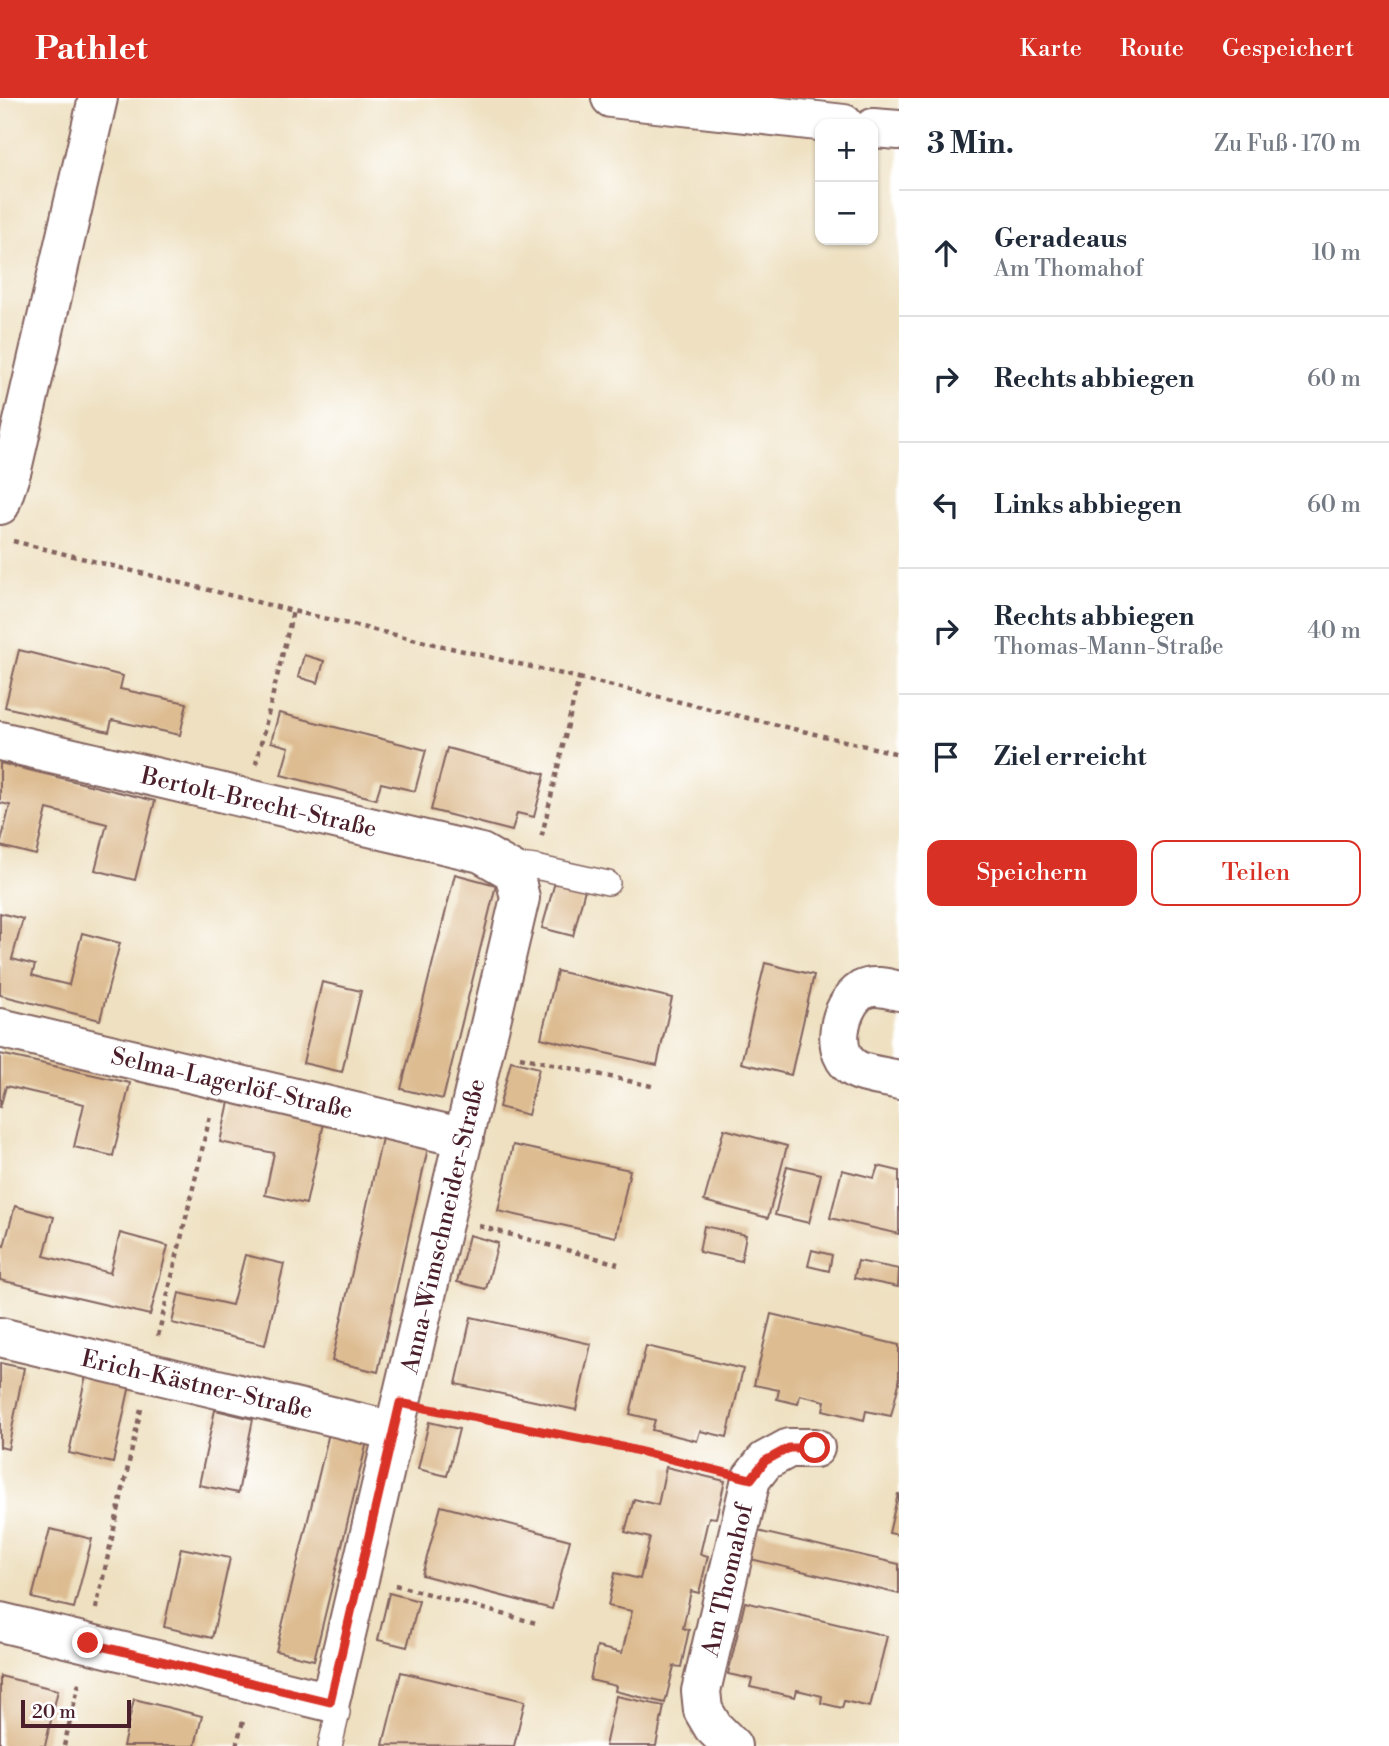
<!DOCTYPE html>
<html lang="de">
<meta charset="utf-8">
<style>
:root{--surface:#fff;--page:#f2f2f3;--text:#1f2937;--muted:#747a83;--line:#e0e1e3;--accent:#d93025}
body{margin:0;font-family:"Libre Bodoni",serif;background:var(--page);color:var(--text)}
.controls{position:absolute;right:21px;top:21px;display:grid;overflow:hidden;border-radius:14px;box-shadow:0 2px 5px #0004}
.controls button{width:63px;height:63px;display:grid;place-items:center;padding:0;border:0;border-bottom:2px solid var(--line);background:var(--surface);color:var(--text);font:35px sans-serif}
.scale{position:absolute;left:21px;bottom:18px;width:110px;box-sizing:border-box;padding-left:7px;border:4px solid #4a1f2b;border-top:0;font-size:19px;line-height:24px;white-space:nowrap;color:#4a1f2b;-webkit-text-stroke:5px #fff;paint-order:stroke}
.stop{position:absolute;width:21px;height:21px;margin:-16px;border:5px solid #d93025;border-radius:50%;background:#fff}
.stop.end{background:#d93025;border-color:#fff;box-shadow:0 2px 7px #0008}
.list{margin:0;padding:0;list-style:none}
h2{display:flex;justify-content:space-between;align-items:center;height:91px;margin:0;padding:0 28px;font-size:30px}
h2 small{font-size:23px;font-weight:400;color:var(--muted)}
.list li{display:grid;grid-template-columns:46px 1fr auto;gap:21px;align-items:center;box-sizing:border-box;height:126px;padding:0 28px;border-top:2px solid var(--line)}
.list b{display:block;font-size:26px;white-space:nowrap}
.list p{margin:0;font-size:23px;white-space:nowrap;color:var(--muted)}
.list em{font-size:23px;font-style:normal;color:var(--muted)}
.actions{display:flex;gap:14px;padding:21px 28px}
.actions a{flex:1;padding:16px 0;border:2px solid var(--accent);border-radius:14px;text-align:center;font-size:24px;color:var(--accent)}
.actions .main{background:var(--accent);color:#fff}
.icon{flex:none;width:38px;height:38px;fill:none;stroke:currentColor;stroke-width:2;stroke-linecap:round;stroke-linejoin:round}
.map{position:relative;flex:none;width:899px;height:1648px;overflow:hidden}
header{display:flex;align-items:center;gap:42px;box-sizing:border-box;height:98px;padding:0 35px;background:var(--accent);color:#fff}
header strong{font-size:33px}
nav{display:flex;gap:38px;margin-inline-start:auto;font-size:24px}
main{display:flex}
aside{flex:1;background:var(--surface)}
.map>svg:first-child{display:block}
</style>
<header>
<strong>Pathlet</strong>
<nav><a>Karte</a><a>Route</a><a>Gespeichert</a></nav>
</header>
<main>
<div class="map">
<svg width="899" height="1648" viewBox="0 0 899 1648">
<rect width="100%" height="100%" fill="#fff"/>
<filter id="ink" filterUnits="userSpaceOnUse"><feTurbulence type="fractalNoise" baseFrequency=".0143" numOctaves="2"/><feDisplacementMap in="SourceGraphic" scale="14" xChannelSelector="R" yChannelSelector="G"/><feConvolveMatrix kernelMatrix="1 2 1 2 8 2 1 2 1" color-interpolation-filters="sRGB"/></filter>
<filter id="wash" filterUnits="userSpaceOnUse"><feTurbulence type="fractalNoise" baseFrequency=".00686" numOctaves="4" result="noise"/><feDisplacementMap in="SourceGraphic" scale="28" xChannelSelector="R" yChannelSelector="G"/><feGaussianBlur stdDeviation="1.57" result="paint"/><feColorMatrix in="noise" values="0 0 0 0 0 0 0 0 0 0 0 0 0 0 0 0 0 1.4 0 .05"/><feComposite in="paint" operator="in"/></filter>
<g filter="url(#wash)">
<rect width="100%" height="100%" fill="#eee0c0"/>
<g id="blocks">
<g fill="#ddbc91">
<path d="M19,552l104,26 -3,13 67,14 -7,32 -68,-15 -3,12 -104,-25z"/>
<path d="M304,557l20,6 -6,22 -20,-6z"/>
<path d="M279,615l147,37 -11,41 -34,-8 -5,16 -95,-24 8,-28 -18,-5z"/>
<path d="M447,650l98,26 -11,43 -17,-4 -5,18 -81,-21z"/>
<path d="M0,665l155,38 -20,79 -40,-10 12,-46 -60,-15 -11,46 -36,-9 10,-41 -10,-2z"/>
<path d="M455,776l41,11 -53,214 -42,-10z"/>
<path d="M555,784l30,7 -12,47 -31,-8z"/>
<path d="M0,815l23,6 -11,40 23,6 -3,10 12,4 25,6 13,-52 38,10 -20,77 -100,-25z"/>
<path d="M765,865l49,12 -23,100 -50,-12z"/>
<path d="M557,873l115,27 -15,67 -116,-27z"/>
<path d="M322,884l39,9 -19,81 -39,-9z"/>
<path d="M0,956l130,29 -17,73 -39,-9 10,-43 -78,-18 -6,22z"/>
<path d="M511,963l28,7 -11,47 -29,-8z"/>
<path d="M229,1004l95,21 -18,81 -41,-9 9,-42 -54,-11z"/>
<path d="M384,1031l46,10 -52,233 -46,-11z"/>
<path d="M724,1031l63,17 -19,72 -64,-17z"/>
<path d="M513,1047l117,25 -14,67 -118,-26z"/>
<path d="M787,1068l34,8 -12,49 -34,-8z"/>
<path d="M878,1068l21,5v63l-69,-16 12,-48 32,8z"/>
<path d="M15,1108l39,11 -10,39 66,17 10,-40 48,13 -18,69 -150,-35v-35l4,1z"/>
<path d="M704,1128l42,9 -5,26 -42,-9z"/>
<path d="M469,1137l29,8 -12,46 -29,-7z"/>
<path d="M812,1152l20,5 -3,16 -21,-5z"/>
<path d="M245,1157l39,9 -19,81 -93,-22 7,-30 53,12z"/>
<path d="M858,1163l41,8 -1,18 -44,-9z"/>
<path d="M771,1216l128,31v38l-8,33 -25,-5 -2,9 -41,-10 2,-9 -25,-6 -2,9 -21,-5 2,-9 -25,-5z"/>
<path d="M471,1219l120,27 -15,66 -120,-26z"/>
<path d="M646,1248l97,23 -16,68 -27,-6 -3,10 -45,-11 3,-10 -25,-6z"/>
<path d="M0,1265l24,5 -16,81 -8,-2z"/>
<path d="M86,1277l44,10 -17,78 -44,-10z"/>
<path d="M215,1312l38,9 -15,74 -39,-8z"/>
<path d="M429,1324l30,7 -12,47 -29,-7z"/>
<path d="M329,1335l38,9 -53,218 -38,-9z"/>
<path d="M666,1369l59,14 -9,37 -7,-1 -2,7 -7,30 8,2 -9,37 -8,-2 -8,37 6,2 -8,37 -7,-1 -9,37 -50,-12 1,-5 -26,-6 7,-33 25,6 10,-42 -24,-5 7,-33 25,6 10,-41 -25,-6 9,-33 24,6z"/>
<path d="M898,1396h1v41l-10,-2z"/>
<path d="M441,1408l129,34 -18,69 -130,-34z"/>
<path d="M50,1431l42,10 -18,69 -42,-10z"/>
<path d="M749,1431l150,35v30l-157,-37z"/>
<path d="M181,1450l49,10 -18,80 -48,-11z"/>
<path d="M389,1495l30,8 -12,46 -29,-7z"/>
<path d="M745,1504l142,34 -17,71 -26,-6 -2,7 -21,-5 1,-7 -25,-6 -2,7 -22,-5 -23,-5 2,-8 -24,-5z"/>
<path d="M401,1574l124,29 -11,45 -131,-1z"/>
<path d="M0,1578l58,14 -13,56h-45z"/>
<path d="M616,1598l48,10 -8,40h-51z"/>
<path d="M134,1601l68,17 -7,30h-72z"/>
</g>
</g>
</g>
<g filter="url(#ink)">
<use href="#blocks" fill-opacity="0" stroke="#83635f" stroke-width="2"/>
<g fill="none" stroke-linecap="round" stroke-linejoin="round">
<g stroke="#83635f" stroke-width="26">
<g id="service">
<path d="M514,774l14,-6 7,1 73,16"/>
<path d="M330,1604l8,10 -8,34"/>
</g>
</g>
<g stroke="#83635f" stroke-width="42">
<g id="minor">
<path d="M611,0l233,26"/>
<path d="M873,30l26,2"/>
<path d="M0,407l12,-36 86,-371"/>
<path d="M0,643l481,112 33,19 6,26 -190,804 -330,-80"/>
<path d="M899,893c-12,-3 -26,-7 -37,-1 -24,15 -34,66 -5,80 10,5 30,7 42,10"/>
<path d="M0,930l464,110"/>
<path d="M0,1239l394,94"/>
<path d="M732,1648l-19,-19 -10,-17 -2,-19 50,-212 14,-18 24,-13h26"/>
</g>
</g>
<g stroke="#83635f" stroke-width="4.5" stroke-dasharray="5 5" stroke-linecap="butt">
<path d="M13,443l280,70 286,67 -38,161"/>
<path d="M579,580l320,76"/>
<path d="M256,666l37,-153"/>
<path d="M520,959l136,30"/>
<path d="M479,1128l139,38"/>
<path d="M158,1238l52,-220"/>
<path d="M437,1313l181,35 98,24"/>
<path d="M395,1487l141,38"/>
<path d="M96,1511l45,-200"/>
<path d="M64,1648l16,-67"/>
<path d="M236,1648l8,-28"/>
</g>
<use href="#service" stroke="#fff" stroke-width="23"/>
<use href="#minor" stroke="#fff" stroke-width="38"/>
</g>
</g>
<g fill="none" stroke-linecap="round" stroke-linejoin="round" filter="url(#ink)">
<path stroke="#d93025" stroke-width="9" d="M88,1545l242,59 70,-299 218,43 133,33 14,-18 24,-13h26"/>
</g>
<g text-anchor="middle" stroke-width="5" stroke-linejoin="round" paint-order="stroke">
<g font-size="24" fill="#4a1f2b" stroke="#fff">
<text transform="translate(259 704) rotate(13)" y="8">Bertolt-Brecht-Straße</text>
<text transform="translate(232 985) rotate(13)" y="8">Selma-Lagerlöf-Straße</text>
<text transform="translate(443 1128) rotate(-77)" y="8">Anna-Wimschneider-Straße</text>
<text transform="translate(197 1286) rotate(13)" y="8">Erich-Kästner-Straße</text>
<text transform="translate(727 1482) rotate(-77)" y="8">Am Thomahof</text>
</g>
</g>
</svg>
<div class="controls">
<button>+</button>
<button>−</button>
</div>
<div class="scale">20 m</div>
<div class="stop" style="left:815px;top:1350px"></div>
<div class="stop end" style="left:88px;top:1545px"></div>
</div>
<aside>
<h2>3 Min.<small>Zu Fuß · 170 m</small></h2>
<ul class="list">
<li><svg class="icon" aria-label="ahead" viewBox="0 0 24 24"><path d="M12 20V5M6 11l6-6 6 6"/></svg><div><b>Geradeaus</b><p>Am Thomahof</p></div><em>10 m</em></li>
<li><svg class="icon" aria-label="right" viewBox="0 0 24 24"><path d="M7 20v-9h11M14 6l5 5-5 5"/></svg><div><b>Rechts abbiegen</b></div><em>60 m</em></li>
<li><svg class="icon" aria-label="left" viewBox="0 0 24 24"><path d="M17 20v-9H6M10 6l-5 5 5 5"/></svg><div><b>Links abbiegen</b></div><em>60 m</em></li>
<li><svg class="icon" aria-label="right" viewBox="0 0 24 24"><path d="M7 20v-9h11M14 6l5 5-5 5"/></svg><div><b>Rechts abbiegen</b><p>Thomas-Mann-Straße</p></div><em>40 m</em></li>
<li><svg class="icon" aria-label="arrive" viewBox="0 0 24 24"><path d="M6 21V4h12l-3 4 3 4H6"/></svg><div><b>Ziel erreicht</b></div></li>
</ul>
<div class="actions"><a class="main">Speichern</a><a>Teilen</a></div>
</aside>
</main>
